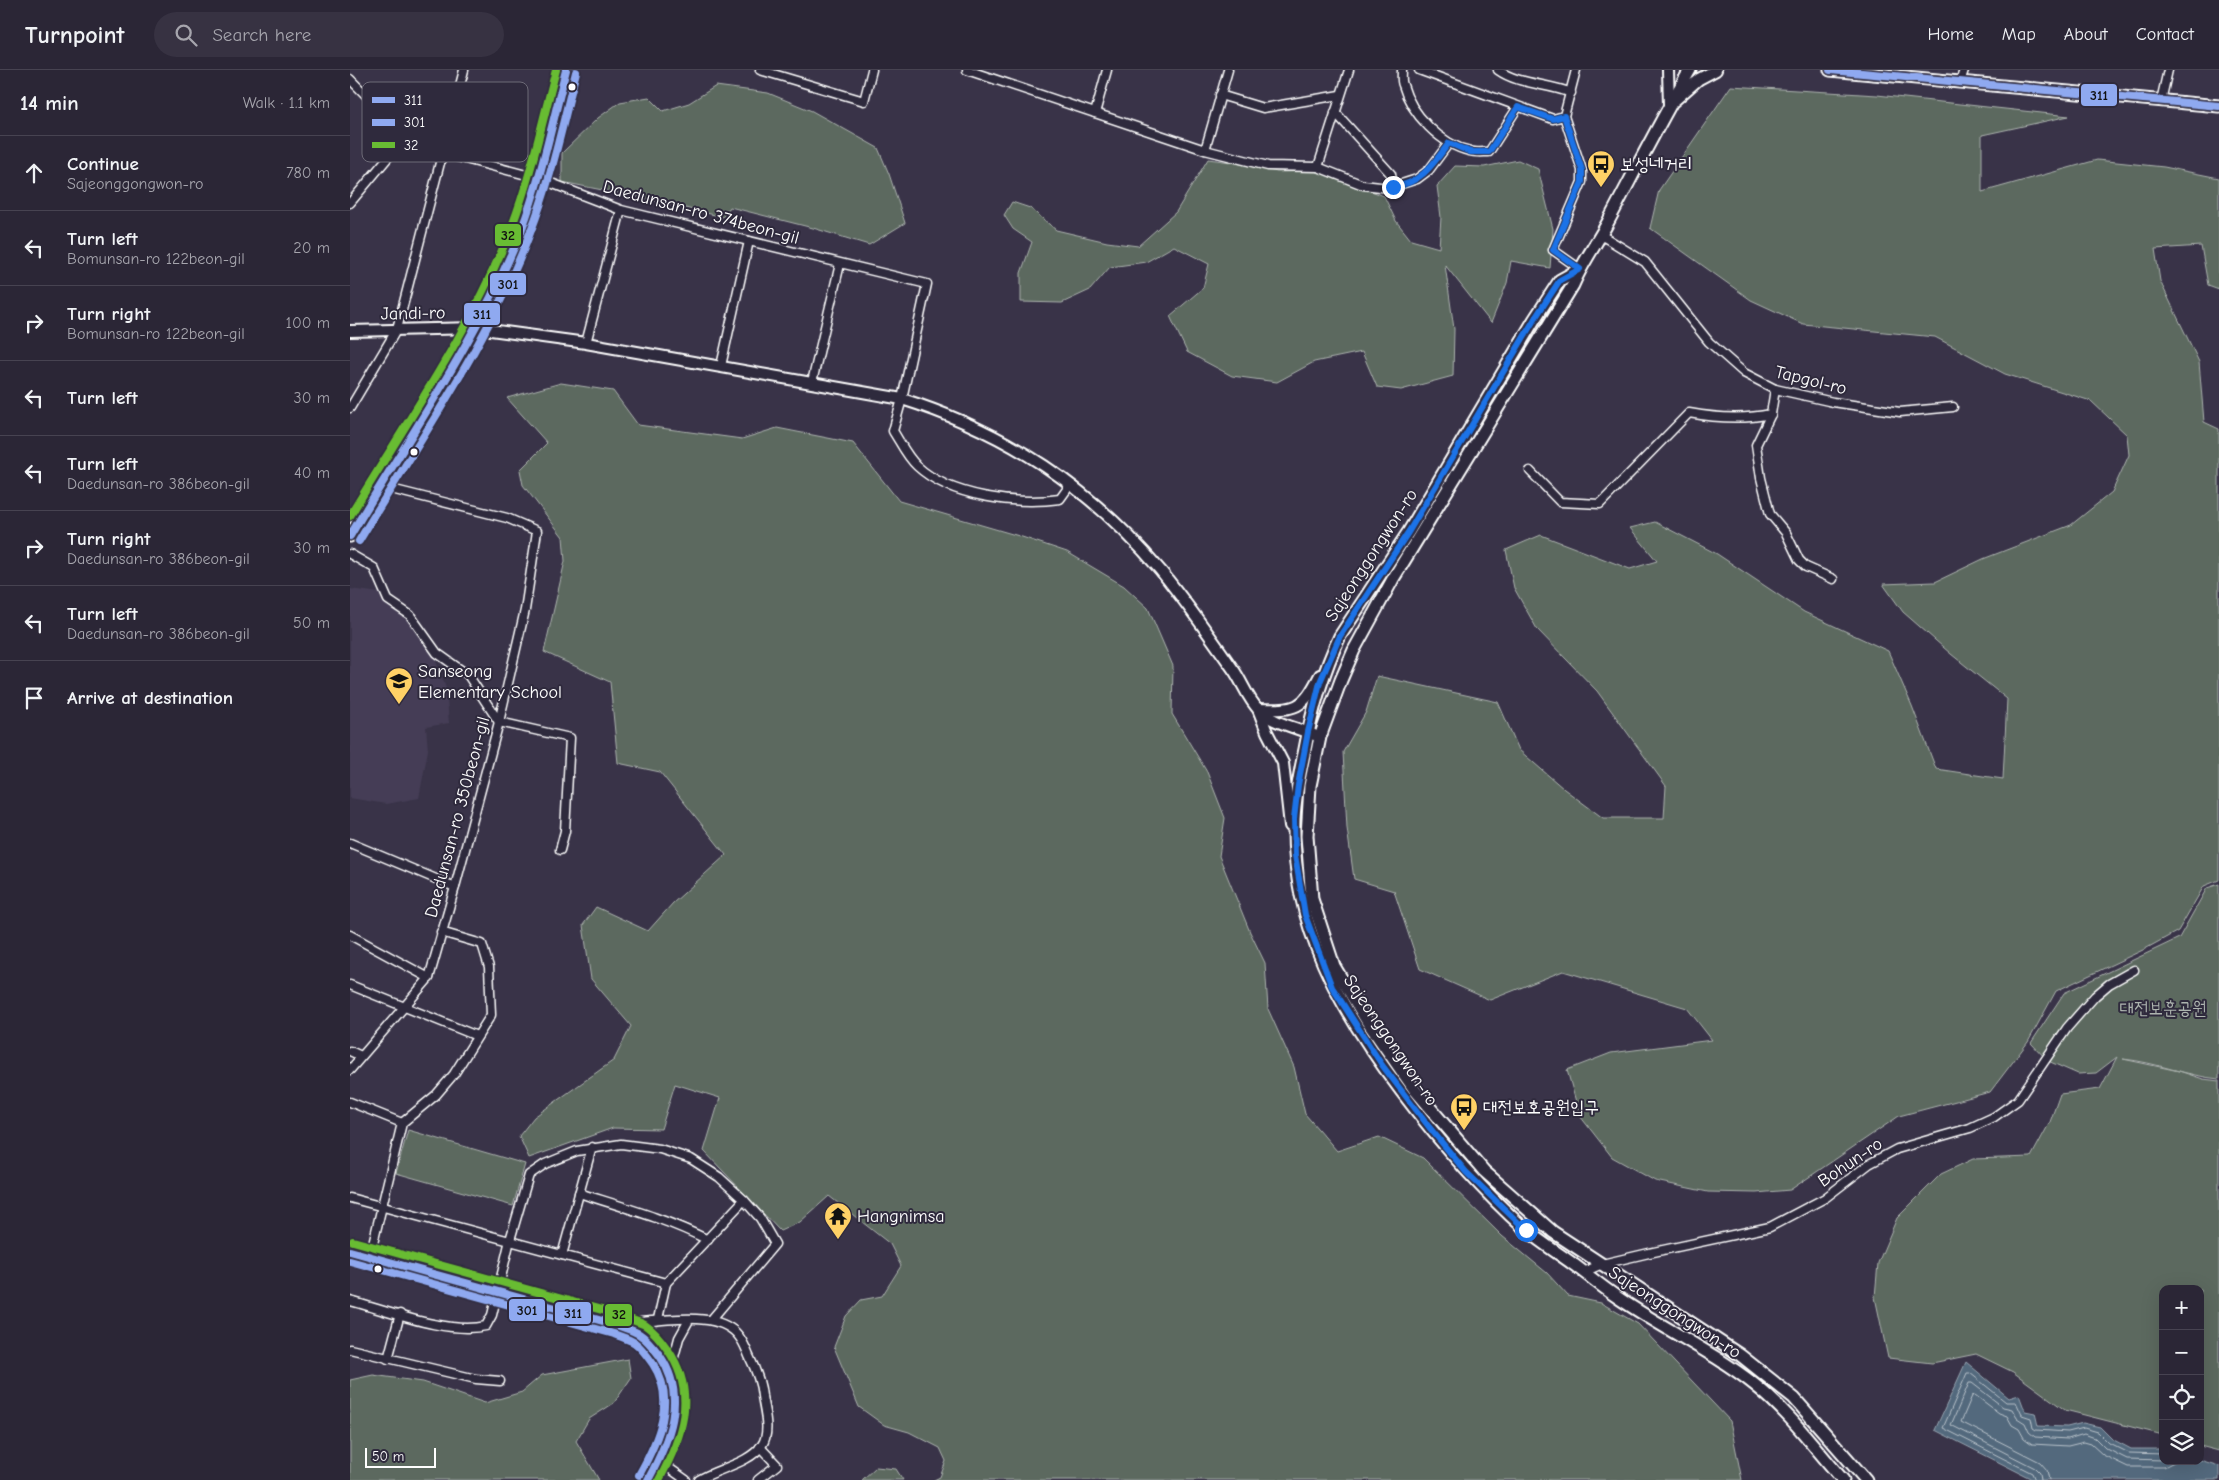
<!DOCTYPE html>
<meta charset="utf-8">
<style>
:root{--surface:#2b2636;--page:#373242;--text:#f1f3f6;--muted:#a6a5ad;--line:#474351}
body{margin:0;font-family:"Comic Neue","Poor Story",sans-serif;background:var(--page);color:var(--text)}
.controls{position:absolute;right:15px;bottom:15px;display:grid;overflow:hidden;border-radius:10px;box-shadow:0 5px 20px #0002}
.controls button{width:45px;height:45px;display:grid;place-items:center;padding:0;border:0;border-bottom:1px solid var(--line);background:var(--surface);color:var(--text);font:25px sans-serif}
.scale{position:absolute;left:15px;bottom:12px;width:71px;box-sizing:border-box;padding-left:5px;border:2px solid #fff;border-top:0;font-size:14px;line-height:18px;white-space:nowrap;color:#fff;-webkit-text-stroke:4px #2f2a3d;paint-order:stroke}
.stop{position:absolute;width:15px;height:15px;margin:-11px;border:4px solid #1a73e8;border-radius:50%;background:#fff}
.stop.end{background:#1a73e8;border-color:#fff;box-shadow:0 1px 5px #0008}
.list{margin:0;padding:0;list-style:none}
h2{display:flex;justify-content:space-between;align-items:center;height:65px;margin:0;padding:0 20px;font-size:21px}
h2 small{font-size:16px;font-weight:400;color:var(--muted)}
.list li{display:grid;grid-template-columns:32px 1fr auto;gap:15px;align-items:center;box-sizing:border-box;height:75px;padding:0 20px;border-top:1px solid var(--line)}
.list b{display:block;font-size:19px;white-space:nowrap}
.list p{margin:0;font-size:16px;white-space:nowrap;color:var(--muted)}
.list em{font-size:16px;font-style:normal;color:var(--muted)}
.icon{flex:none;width:28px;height:28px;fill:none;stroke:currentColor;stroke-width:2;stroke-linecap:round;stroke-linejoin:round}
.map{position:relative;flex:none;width:1869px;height:1410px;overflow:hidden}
header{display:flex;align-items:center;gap:30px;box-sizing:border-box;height:70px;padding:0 25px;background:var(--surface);border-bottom:1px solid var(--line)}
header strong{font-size:24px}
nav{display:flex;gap:28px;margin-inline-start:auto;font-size:18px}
.search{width:350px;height:45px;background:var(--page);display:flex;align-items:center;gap:12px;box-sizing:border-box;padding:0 18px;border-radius:28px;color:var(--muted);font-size:19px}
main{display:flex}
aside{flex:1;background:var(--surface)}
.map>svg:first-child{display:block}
</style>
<header>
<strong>Turnpoint</strong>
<div class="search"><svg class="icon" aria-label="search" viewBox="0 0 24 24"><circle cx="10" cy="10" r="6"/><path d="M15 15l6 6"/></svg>Search here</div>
<nav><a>Home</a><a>Map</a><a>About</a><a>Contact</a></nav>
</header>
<main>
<aside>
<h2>14 min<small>Walk · 1.1 km</small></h2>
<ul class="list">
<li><svg class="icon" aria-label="ahead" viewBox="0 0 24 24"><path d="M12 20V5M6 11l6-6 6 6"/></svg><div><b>Continue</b><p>Sajeonggongwon-ro</p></div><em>780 m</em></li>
<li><svg class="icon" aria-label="left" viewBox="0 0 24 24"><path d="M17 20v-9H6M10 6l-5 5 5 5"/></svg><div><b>Turn left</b><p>Bomunsan-ro 122beon-gil</p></div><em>20 m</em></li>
<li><svg class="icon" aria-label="right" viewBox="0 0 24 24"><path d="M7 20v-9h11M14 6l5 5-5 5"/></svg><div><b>Turn right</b><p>Bomunsan-ro 122beon-gil</p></div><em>100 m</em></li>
<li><svg class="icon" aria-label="left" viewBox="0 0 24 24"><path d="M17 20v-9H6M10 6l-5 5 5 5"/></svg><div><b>Turn left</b></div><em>30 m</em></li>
<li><svg class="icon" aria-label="left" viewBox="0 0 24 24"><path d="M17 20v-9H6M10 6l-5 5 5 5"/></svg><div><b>Turn left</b><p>Daedunsan-ro 386beon-gil</p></div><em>40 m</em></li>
<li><svg class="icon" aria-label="right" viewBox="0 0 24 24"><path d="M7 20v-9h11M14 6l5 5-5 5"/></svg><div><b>Turn right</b><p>Daedunsan-ro 386beon-gil</p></div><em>30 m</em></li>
<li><svg class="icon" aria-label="left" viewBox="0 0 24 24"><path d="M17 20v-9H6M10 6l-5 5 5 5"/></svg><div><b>Turn left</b><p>Daedunsan-ro 386beon-gil</p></div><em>50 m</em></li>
<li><svg class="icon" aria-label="arrive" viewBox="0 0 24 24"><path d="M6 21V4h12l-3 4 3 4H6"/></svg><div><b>Arrive at destination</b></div></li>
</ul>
</aside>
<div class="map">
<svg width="1869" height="1410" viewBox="0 0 1869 1410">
<rect width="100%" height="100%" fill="#393348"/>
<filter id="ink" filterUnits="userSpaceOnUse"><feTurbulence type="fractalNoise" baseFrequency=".02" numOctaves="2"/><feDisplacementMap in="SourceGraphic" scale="10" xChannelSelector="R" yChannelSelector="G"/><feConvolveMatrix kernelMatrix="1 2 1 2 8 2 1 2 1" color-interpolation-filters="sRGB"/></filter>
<g filter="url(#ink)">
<path fill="#453e56" d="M0,519l30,4 4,9 24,15 24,34 14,37 3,35 -23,4 2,23 -9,48 -33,6 -36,-6z"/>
<g fill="#5b695f" stroke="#adb4af">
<path d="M366,16l52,7 44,18 66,37 11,26 16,49 -36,22 -56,-17 -83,-21 -7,10 -80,-19 -81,-16v-29l36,-35 22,-16 29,-5 14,14 26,-8z"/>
<path d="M1381,16l146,9 192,21 -87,19v57l115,-32 67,7 55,11v111l-11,-4 -7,-39 -46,3 5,32 39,81 5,60 15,7v451l-15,6 -26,45 -33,18 -89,42 -28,51 -38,50 -91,24 -109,74 -34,3 -48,-1 -53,-11 -43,-24 -32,-41 -13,-46 44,-17 101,-13 -25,-32 -124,-37 -73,29 -70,-31 -26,-78 -40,-12 -7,-51 -4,-76 23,-40 11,-36 121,26 21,48 45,39 39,29h61l2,-32 -69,-95 -60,-62 -23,-41 -8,-38 35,-15 89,34 27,-8 -27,-33 25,-6 62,32 87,58 84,39 24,55 24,63 67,10 4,-80 -56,-45 -48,-42 -20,-28 52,-2 48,-23 88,-34 41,-33 17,-37 -2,-20 -36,-34 -86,-27 -70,-37 -132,-13 -52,-24 -101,-72 9,-38z"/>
<path d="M858,89l23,3 46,10 43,-1 64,25 12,25 15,19 28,8 2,-31 -4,-31 18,-20 29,1 34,-7 20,9 15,60 -3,39 -39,-7 -4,22 -16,40 -46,-58 9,64 -1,47 -52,14 -24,-3 -15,-35 -48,10 -37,20 -45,-6 -45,-24 -17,-36 33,-28 6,-24 -35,-18 -28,16 -36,5 -20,23 -28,13 -41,-1v-29l11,-31 -19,-13 -9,-14 8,-13 18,6 26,22 51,12 31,4 38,-34z"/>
<path d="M211,313l52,8 25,34 104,14 35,-11 76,15 46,58 120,35 48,16 57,34 24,22 25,58 -1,48 35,58 18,46 -6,38 31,76 15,31 3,46 26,58 11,47 32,37 42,-14 44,21 79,78 45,37 21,23 33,7 37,21 92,97 12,59h-808l6,-3 6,-16 -6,-13 -31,-16 -25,-7 -25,-18 -25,-60 12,-31 15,-16 21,-4 19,-30 -11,-22 -61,-48 -29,26 -20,9 -76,-80 16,-53 -45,-14 -14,45 -48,-1 -84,30 -10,-22 15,-19 80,-57 17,-34 -40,-47 -8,-54 13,-18 52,24 25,-28 53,-48 -66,-83 -42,-9 -8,-81 -66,-30 21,-91 -2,-24 -40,-52 -3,-15 27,-27 -40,-45z"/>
<path d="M1869,814v195c-32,-3 -63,-17 -96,-20l56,12 24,8 16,2v370l-19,-5v-157h-37v146l-98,-25 -52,-38 -37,-18 -44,9 -44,-5 -13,-61 3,-34 19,-45 44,-44 32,-15 58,-2 19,-35 10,-28 40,-5 17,-32 -21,16 -18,1 -30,-13 -17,-18 33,-50 115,-55 28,-50z"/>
<path d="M58,1060l117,34 -12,42 -117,-33z"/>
<path d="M278,1289l3,19 -17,25 -25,16 -13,22 23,39h-249v-100l23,-5 50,7 62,21 37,-11 20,-17z"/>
<path d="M526,1397l20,2 7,11h-41z"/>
</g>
<path fill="#52697d" stroke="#97a5b1" d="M1616,1292l43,36 10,-3 6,16 10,2 3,13 29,1 16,-4 17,4 12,12 19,10h32v12h37v-1l19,6v14h-185l-99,-50z"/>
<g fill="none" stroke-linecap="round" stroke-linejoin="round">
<g stroke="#bac3cb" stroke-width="1">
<path d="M1685,1410l-3,-7 -89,-45 24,-55h3l36,29h10l6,13 9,3 2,10 3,2 32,2 16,-4 14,4 11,11 20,10 34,1"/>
<path d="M1691,1410l-1,-7 -5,-5 -84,-43 18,-42h3l31,24 9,2 5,9 8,5 4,9 6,5 33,2 16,-5 11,4 10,10 22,11 36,1"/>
<path d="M1699,1410l-2,-10 -7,-8 -79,-40 11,-26 3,-1 24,18 8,3 5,9 7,4 5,9 8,6 36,2 16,-4 7,2 12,11 25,12h36l12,-6"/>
</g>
<g stroke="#fff" stroke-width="11">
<g id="minor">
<path d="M410,0l104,31 8,-31"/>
<path d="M617,0l238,80 63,16 50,1 45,18 26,3 28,-9 12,-9 20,-27"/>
<path d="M1052,0c0,5 -1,11 1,15 8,29 38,60 67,66 5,2 13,1 19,1l29,-45"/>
<path d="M1069,0l134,49 11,-3"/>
<path d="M1148,0c21,15 49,13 73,23"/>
<path d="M1226,0l-12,46 18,54v12l-29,68 27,19"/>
<path d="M0,9l56,57 12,8 24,9 96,25 83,32 306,74 -25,115 -9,32c7,11 14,26 24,35 33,31 100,39 143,33l10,-14"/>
<path d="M1610,12l4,-12"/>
<path d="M870,25l43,13 77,-13"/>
<path d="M1811,31l7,-31"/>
<path d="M985,42l56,62 2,13"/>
<path d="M745,43l12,-43"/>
<path d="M855,80l23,-80"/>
<path d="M968,97l31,-97"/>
<path d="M0,133l56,-67"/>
<path d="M1251,165l44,27 64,80 35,31 31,16 58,13 67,10 53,-5"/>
<path d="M236,273l35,-133"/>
<path d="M371,296l28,-125"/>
<path d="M462,312l28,-118"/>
<path d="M1425,319l-4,25 -15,31 5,33 9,36 16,19 13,27 7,7 27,12"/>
<path d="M0,338l47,-79 67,-259"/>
<path d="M1180,401l30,31 40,2 89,-91c27,5 54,7 82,1"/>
<path d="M0,484l24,14 14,32 22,15 27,38 31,22 31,47 71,16 -5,93 -5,19"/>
<path d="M0,773l105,44"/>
<path d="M0,865l79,43"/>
<path d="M0,915l127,51"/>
<path d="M0,981l11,5"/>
<path d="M0,1000l79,-92 26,-91 44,-165 26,-112 12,-79 -30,-13 -128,-32"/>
<path d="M0,1032l52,21"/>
<path d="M229,1123c44,14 88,26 129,47"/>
<path d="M0,1128l316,85"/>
<path d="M212,1185l30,-108"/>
<path d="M20,1186l32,-133 34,-28 18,-21 37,-59 -2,-48 -7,-23 -41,-12"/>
<path d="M1234,1202l18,-8 47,-11 121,-26 55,-29 44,-34 28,-15 73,-21 24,-11 24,-17 49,-72 28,-32 14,-12 25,-14"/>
<path d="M316,1213l78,-83"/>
<path d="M0,1231c38,10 98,34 136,25l6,-11 18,-75 19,-65 16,-11 32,-13 44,-7 39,5 31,10 28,18 25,23 16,18 15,26 -64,76"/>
<path d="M308,1249l8,-36"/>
<path d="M271,1254c29,-2 85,-13 109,4 10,6 15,18 19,28 6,12 12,27 13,40 2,14 9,36 0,49 -13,19 -44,23 -63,35"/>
<path d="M0,1279l126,30 24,2"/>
<path d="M38,1289l12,-45"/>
<path d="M320,1302l9,-34 10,-18"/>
<path d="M309,1391l27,19"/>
<path d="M408,1410l19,-15 -17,-18"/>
</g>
</g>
<g stroke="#fff" stroke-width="14">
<g id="tertiary">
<path d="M1318,0l1,35"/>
<path d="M1324,31l25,-22 17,-9"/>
<path d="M0,261l126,-3 110,15 316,56c105,33 188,88 259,172 25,31 49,65 72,98 9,12 15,31 26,41 15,14 37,17 55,25"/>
<path d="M940,756l-7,-63 -16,-31 -9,-23c39,1 44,1 62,-34"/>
</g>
</g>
<g stroke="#fff" stroke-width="15">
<g id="secondary">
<path d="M1340,0c-29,49 -55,101 -82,152 -11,21 -26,41 -35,63l-180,294 -39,71 -13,30 -21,57 -10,49 -3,50 5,63 22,67 33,55 48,69 69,81 69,61 187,123 54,43 72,82"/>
<path d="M1480,0l389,36"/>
<path d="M1230,199l-20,11 -26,40 -125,211 -69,105c-17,36 -28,74 -35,113 -5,23 -10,47 -11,70 -3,106 46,191 108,273 37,49 77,96 123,137 15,13 33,24 48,35 15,11 29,23 44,33 45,31 95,54 138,88 34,27 59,62 88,95"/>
<path d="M0,466c45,-78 100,-152 139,-234 11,-23 22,-48 32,-72 20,-52 31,-107 45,-160"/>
<path d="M0,1181l267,74c7,3 17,5 24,10 6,4 11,12 16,17 34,39 13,89 -9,128"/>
</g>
</g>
<use href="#minor" stroke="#2f2a3d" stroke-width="8"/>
<use href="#tertiary" stroke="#2f2a3d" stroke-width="10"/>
<use href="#secondary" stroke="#2f2a3d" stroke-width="11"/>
<g stroke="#2f2a3d" stroke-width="11">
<g id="bus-1">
<path d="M1480,0l389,36"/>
<path d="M0,466c60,-101 127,-196 171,-305 20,-52 31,-107 45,-161"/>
<path d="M0,1181l267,74c7,3 15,5 22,9 8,5 15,14 21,22 28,41 9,85 -12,124"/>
</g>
</g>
<g stroke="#2f2a3d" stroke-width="11">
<g id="bus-2">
<path d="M9,471c60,-101 129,-197 171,-308 21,-52 32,-107 46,-161"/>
<path d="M0,1191l264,73c7,3 15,5 21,9 7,5 13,14 18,21 24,36 5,77 -14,111"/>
</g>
</g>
<g stroke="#2f2a3d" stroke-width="11">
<g id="bus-3">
<path d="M0,446c57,-95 121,-185 162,-290 19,-50 30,-104 44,-156"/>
<path d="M3,1171l267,74c8,4 17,6 25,10 9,6 17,16 23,25 30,44 14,88 -9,130"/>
</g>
</g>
<use href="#bus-1" stroke="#8fa9f0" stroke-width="8"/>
<use href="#bus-2" stroke="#8fa9f0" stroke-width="8"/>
<use href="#bus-3" stroke="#68bc33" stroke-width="8"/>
</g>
</g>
<g fill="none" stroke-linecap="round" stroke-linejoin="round" filter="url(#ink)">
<path stroke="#1a73e8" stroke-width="6" d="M1043,117c28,-3 41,-24 56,-44l21,9h19l29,-45 35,12 11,-3 18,54v12l-29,68 27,19 -20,11 -26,40 -125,211 -69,105 -20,46 -12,50 -10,53 -4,34 1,36 10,60 27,72 50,78 47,62 37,45 60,58"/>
</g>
<defs>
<g id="bus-pin" transform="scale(1.4375)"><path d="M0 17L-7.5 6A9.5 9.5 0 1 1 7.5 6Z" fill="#ffd166" stroke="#2f2a3d"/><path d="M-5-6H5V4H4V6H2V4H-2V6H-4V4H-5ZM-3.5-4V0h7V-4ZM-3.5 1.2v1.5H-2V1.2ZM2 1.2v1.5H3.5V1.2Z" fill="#111"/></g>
<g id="school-pin" transform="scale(1.4375)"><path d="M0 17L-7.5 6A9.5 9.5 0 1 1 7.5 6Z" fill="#ffd166" stroke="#2f2a3d"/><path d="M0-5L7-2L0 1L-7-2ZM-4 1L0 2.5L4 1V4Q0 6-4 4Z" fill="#111"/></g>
<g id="temple-pin" transform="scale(1.4375)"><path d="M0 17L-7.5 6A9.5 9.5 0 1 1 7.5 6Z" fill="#ffd166" stroke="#2f2a3d"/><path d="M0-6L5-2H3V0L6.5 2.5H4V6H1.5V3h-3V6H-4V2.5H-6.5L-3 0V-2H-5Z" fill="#111"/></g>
</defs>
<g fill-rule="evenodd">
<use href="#bus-pin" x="1251" y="94"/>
<use href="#school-pin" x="49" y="611"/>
<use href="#bus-pin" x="1114" y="1037"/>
<use href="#temple-pin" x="488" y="1146"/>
</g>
<g fill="#fff" stroke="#2f2a3d" stroke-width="2">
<circle cx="222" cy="17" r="4.5"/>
<circle cx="64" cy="382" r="4.5"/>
<circle cx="28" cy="1199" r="4.5"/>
</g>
<g text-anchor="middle" stroke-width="4" stroke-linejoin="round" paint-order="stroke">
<g font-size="18" fill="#fff" stroke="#2f2a3d" text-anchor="start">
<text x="1270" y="100">보성네거리</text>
<text x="68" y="607">Sanseong<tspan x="68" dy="21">Elementary School</tspan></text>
<text x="1133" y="1043">대전보호공원입구</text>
<text x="507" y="1152">Hangnimsa</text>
</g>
<g font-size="18" fill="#fff" stroke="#2f2a3d">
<text transform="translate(351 142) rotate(15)" y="6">Daedunsan-ro 374beon-gil</text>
<text transform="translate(63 243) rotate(-1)" y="6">Jandi-ro</text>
<text transform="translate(1461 310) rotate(14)" y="6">Tapgol-ro</text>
<text transform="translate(1021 485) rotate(-57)" y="6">Sajeonggongwon-ro</text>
<text transform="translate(107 747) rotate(-75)" y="6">Daedunsan-ro 350beon-gil</text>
<text transform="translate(1041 970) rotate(56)" y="6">Sajeonggongwon-ro</text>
<text transform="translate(1500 1092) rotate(-34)" y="6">Bohun-ro</text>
<text transform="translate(1325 1242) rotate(33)" y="6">Sajeonggongwon-ro</text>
</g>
<g font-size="18" fill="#adb4af" stroke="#2f2a3d">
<text x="1813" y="944">대전보훈공원</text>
</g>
</g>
<rect x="12" y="12" width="166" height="80" rx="8" fill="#2f2a3d" stroke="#6d6a77" stroke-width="1"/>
<rect x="22" y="27" width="23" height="6" fill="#8fa9f0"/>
<rect x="22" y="49" width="23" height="7" fill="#8fa9f0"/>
<rect x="22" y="72" width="23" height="6" fill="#68bc33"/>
<g font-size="14" fill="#fff">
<text x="54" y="35">311</text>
<text x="54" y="57">301</text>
<text x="54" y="80">32</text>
</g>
<g stroke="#2f2a3d" stroke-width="2">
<rect x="1730" y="13" width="38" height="24" rx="5" fill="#8fa9f0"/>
<rect x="144" y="153" width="28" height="24" rx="5" fill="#68bc33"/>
<rect x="139" y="202" width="38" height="24" rx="5" fill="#8fa9f0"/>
<rect x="113" y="232" width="38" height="24" rx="5" fill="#8fa9f0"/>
<rect x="158" y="1228" width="38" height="24" rx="5" fill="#8fa9f0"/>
<rect x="204" y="1231" width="38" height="24" rx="5" fill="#8fa9f0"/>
<rect x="254" y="1233" width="29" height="24" rx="5" fill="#68bc33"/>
</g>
<g font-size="14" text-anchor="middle" font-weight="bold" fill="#111">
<text x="1749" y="30">311</text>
<text x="158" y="170">32</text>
<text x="158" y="219">301</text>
<text x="132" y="249">311</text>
<text x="177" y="1245">301</text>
<text x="223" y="1248">311</text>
<text x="269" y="1249">32</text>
</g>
</svg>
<div class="controls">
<button>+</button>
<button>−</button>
<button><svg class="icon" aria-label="locate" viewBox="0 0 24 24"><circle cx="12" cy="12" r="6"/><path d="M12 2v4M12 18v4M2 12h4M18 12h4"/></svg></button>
<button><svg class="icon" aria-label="layers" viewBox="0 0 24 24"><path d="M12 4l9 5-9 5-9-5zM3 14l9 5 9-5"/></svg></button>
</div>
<div class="scale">50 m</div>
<div class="stop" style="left:1176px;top:1160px"></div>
<div class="stop end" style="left:1043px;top:117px"></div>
</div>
</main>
